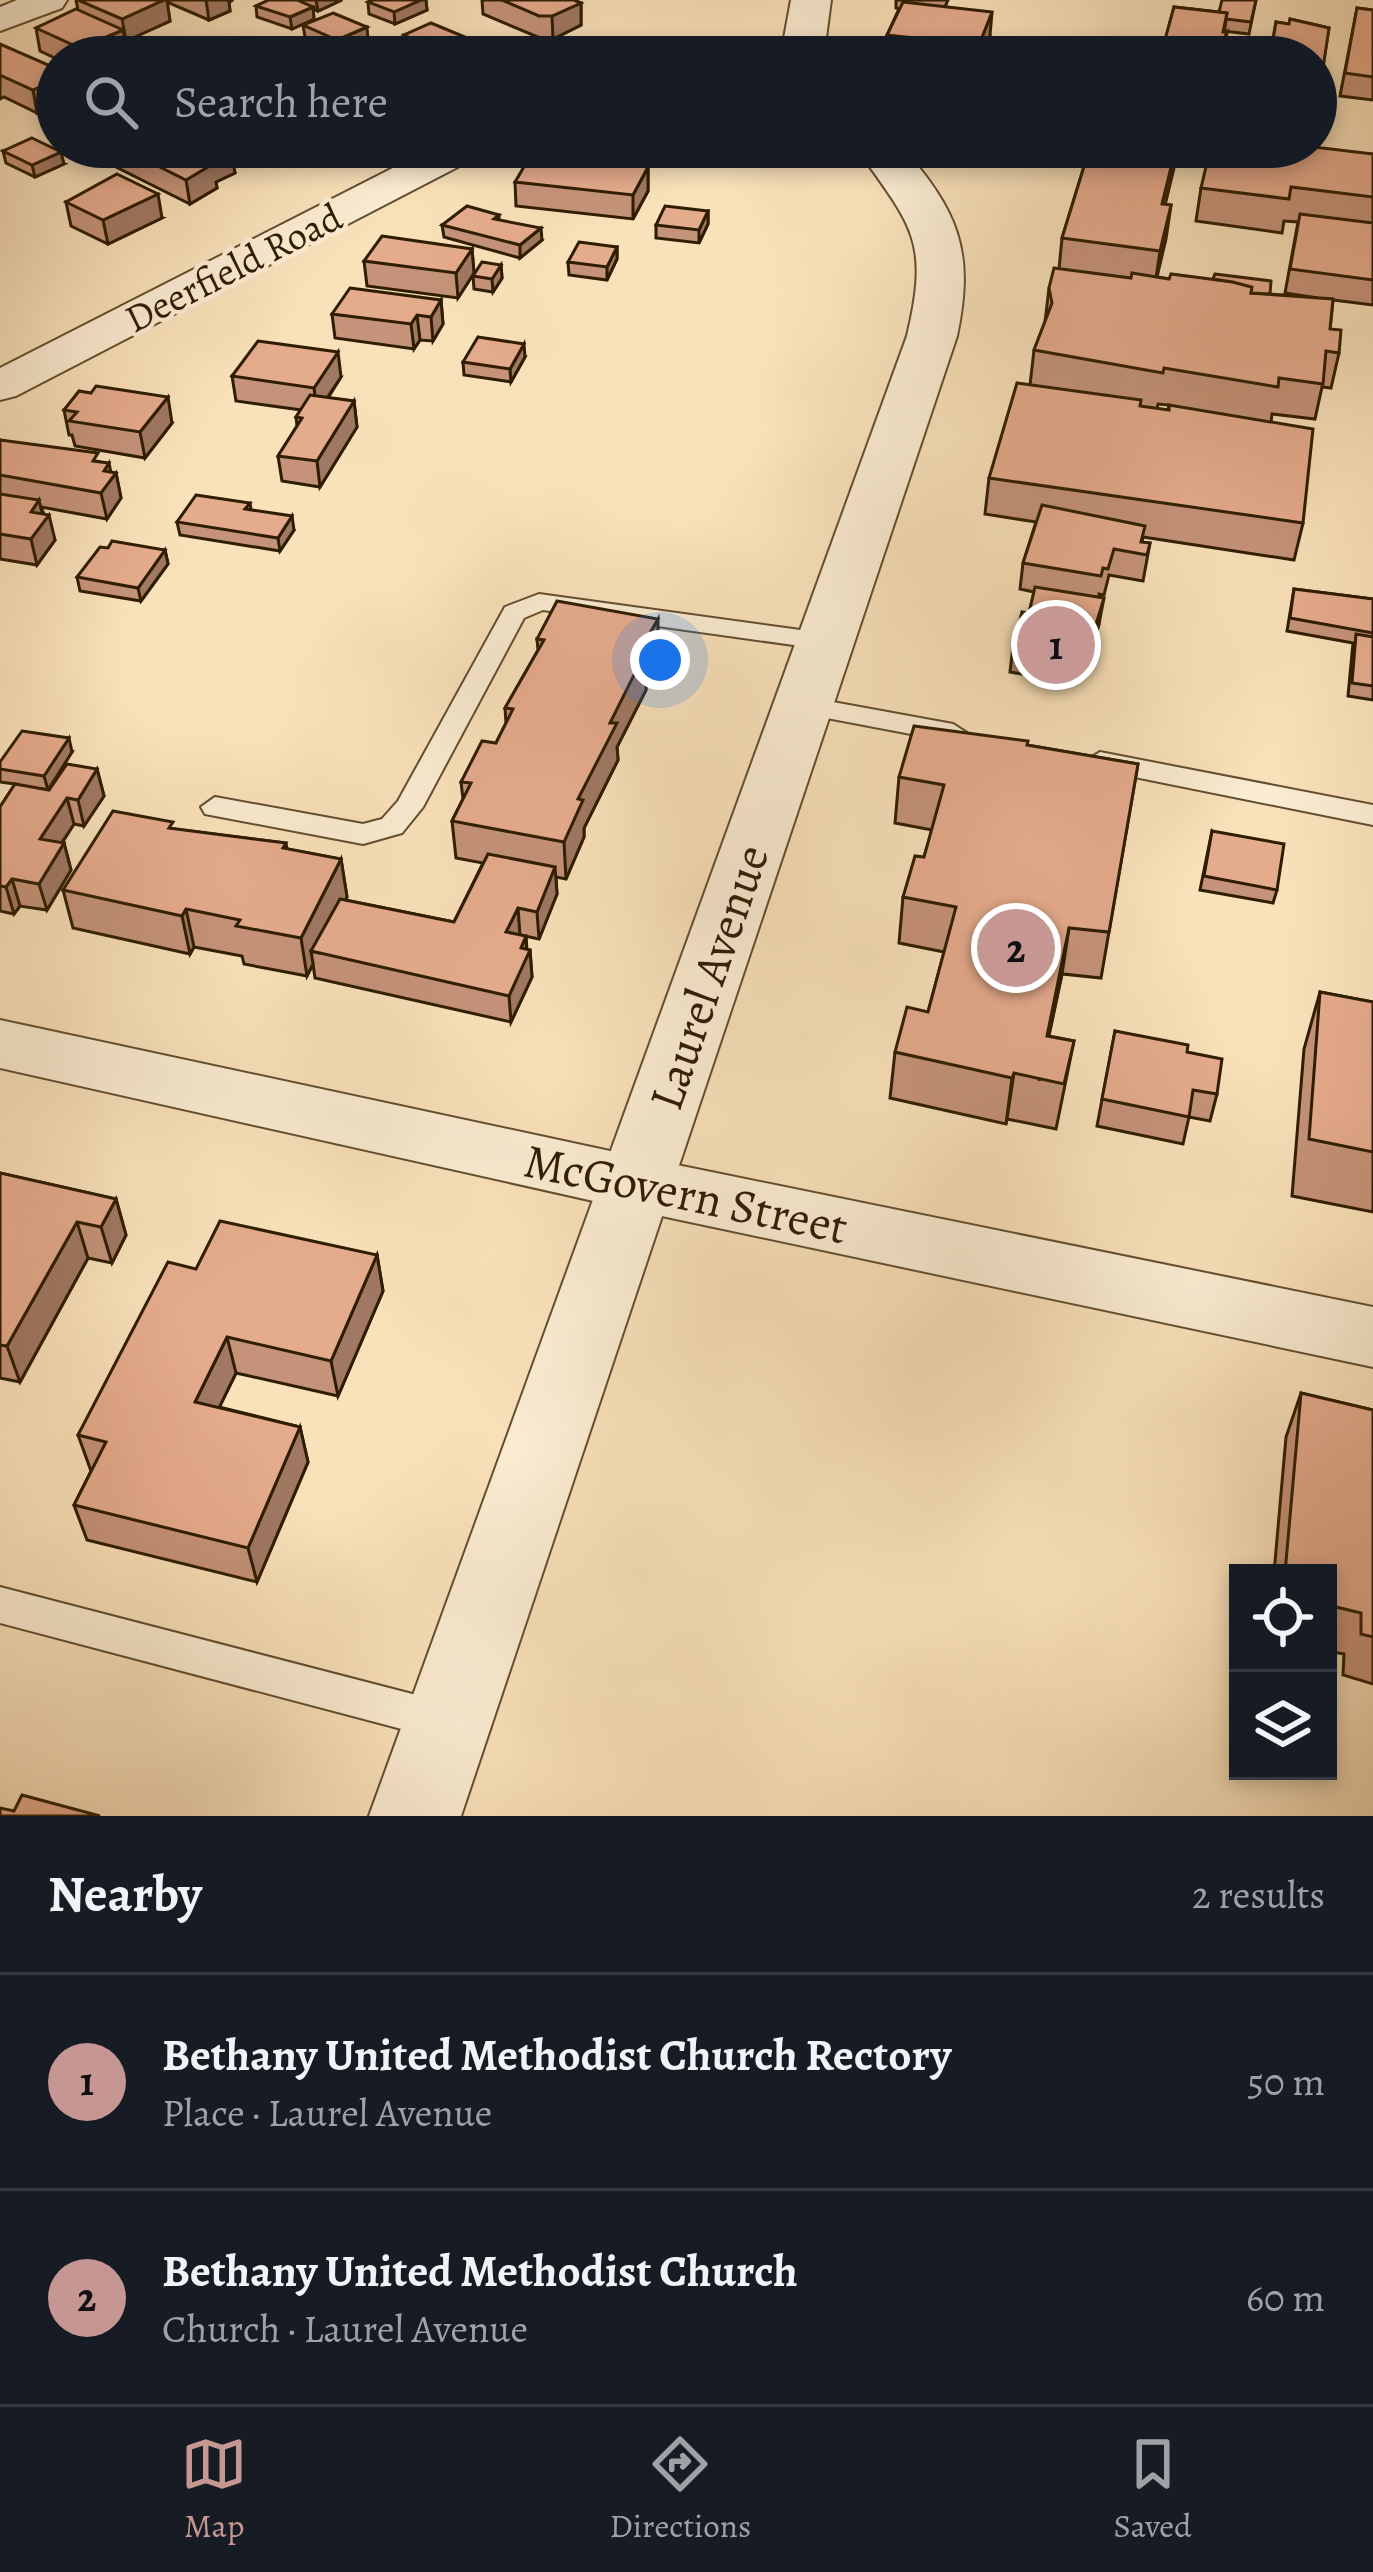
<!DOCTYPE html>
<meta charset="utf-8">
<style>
:root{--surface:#171b24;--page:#242831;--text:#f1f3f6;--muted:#9ea1a6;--line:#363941;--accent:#c59692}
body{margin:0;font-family:Alegreya,serif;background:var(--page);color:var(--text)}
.controls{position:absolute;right:36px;bottom:36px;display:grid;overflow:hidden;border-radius:0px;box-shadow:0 6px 18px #0003}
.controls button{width:108px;height:108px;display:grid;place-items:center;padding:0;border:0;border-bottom:3px solid var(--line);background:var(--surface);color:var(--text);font:60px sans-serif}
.you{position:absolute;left:660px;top:660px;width:42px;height:42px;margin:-30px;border:9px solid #fff;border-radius:50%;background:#1a73e8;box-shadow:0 0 0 18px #1a73e833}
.badge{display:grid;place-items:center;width:78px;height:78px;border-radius:50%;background:var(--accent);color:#111;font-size:39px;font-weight:700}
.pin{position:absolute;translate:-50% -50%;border:6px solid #fff;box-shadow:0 3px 12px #0006}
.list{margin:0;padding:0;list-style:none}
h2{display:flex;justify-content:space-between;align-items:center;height:156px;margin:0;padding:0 48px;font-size:51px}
h2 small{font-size:39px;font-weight:400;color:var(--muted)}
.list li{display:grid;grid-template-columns:78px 1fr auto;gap:36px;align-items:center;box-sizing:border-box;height:216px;padding:0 48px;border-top:3px solid var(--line)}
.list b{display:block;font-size:45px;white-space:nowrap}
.list p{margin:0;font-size:39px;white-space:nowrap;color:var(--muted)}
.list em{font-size:39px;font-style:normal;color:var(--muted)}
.icon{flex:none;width:66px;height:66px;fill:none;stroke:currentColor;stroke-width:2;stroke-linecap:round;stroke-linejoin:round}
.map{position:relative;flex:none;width:1373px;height:1816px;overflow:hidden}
.search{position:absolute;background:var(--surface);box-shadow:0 6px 18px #0003;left:36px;right:36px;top:36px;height:132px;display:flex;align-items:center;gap:30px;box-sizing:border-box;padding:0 42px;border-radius:66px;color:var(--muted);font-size:45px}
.sheet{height:588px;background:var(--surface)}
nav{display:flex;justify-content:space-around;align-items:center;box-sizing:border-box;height:168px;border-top:3px solid var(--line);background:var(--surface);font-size:33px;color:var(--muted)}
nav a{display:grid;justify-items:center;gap:6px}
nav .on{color:var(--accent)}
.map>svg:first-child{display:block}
</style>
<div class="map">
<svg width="1373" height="1816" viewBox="0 0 1373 1816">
<rect width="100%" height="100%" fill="#f9e1ba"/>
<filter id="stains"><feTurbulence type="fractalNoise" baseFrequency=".00167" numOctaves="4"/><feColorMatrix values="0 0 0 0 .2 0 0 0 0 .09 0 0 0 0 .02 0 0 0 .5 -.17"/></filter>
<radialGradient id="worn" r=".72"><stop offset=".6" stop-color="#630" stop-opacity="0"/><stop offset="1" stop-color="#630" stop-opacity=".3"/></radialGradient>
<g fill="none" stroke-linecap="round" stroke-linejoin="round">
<g stroke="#624e2f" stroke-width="4">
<g id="service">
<path d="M539,594l283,39 13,8 -13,8 -279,-39 -19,8 -101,189 -21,26 -39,11 -158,-30 -4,-7 14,-10 148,27 19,-5 16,-18 107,-194z"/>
<path d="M800,696l153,28 14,9 -14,9 -163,-31 -4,-6 4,-6z"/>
<path d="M1100,752l273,53v20l-283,-57 -4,-7z"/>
<path d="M0,1587l447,116 14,5 6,14 -6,14 -14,5 -447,-118z"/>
</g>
</g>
<g stroke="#624e2f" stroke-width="4">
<g id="minor">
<path d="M17,0h50l-5,8 -62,23v-24z"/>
<path d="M434,147h51l-6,9 -463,240 -16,4v-32z"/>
<path d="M0,1020l638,137 735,150v60l-735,-156 -638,-143z"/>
</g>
</g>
<g stroke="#624e2f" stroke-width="4">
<g id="tertiary">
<path d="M791,0h40l-5,38 4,19h-42l-4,-19z"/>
<path d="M856,147h46c56,64 73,104 55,189l-496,1480h-92l538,-1480c24,-99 2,-112 -51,-189z"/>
</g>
</g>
<use href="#service" fill="#fbecd2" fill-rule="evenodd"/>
<use href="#minor" fill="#fbecd2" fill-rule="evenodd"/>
<use href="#tertiary" fill="#fbecd2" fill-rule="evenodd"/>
</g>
<g fill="#c59379" stroke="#2f1d01" stroke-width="3" fill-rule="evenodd">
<path d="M76,0h157l-4,2 1,9 -21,9 -42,-18 3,19 -45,20 2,12 -10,4h-60v2l-17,-8 -4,-23 42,-18z"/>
<path d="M269,0h73l-24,11 -5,-2 1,10 -22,10 -35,-12 -1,-11z"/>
<path d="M373,0h53l1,10 -32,14 -26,-10 -1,-12z"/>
<path d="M482,0h92l7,3v22l-28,14 -13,-1 -57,-24z"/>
<path d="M896,0h52l-3,7 45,28 -8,22h-96l1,-22 12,-26 -3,-1z"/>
<path d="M1256,0l-7,34 -25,-3 3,1 -4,25h-62l13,-50 45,5z"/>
<path d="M1357,8l16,2v90l-33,-4z"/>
<path d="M1290,19l39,9 -10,63 -3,-1v-33h-46l6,-35 13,2z"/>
<path d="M303,25l65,14 -29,13 -34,-15z"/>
<path d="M404,35l90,14 1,8h-151l62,-10z"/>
<path d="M0,44l57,25 -20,44 -33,-16 -4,2z"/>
<path d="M113,147h113l9,26 -19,9 1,6 -27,16 -74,-37z"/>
<path d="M237,147h65l-30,15z"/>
<path d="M1090,147h88l-13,57 6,1 -14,72 113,17 48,4 -33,-5 13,-71 -14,-1 -2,12 -86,-12 5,-33 86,-28 86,-6v151l-40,-5 -3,29 9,24 -8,35 -9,-1 -7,32 -43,-5 -1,8 32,101 -9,37 -151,-23 -1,5 8,1 -7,38 -34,-6 -5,20 -5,-1v30l-13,46 -14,-2 -3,14 -59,-10 3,-26 16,-33 5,-21 -14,-3 3,-26 13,-41 -51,-8 4,-36 41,-93 4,-35 11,-28 4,-34 10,-19 3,-31zM1158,404l11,1 -1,5 -11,-1z"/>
<path d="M3,151l61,13 -29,13 -29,-14z"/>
<path d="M648,167v24l-15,28 -117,-13 -1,-24z"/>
<path d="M66,202l96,16 -54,26 -37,-18z"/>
<path d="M708,211v13l-9,19 -43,-5v-13z"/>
<path d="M499,215v5l43,20 -22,18 -76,-21 -2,-12z"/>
<path d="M617,247v12l-10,21 -38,-5 -1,-13z"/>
<path d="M472,249l2,24 -16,25 -91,-12 -3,-25z"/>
<path d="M501,265l1,13 -9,14 -19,-3 -1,-13z"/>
<path d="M441,300l2,24 -10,17 -13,-1 -6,9 -79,-11 -3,-24z"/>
<path d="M525,357l-14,25 -47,-7 -1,-13z"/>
<path d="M232,376l109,1 -13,21 26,3 3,26 -37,60 -38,-6 -4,-25 19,-30 -1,-9 5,-7 -65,-9z"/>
<path d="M64,410l108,13 -27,35 -70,-12 -3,-11h-3z"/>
<path d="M0,440l100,22 11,10 5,1 5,25 -14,21 -66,-12 14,33 -18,25 -37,-6z"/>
<path d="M250,503l1,7 43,20 -14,21 -100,-16 -3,-13z"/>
<path d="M108,548l57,2 3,14 -27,37 -61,-10 -3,-14z"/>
<path d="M1294,589l79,10v101l-25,-4 5,-53 -66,-12z"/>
<path d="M537,639l121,17 -12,22v12l-29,57 1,13 -34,68v9l-18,42 -10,-2 1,17 -18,45 -19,-4 6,1 1,14h3l2,27 -21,45 -196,-44 -2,-14 -6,12 -63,-12 -2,-8 -48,-9 -4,7 -117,-26 -10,-38 111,-61 112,14 1,6 54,10 6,38 -2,3 109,22 29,-59 -27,-5 -4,-37 11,-22 -2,-17 35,-39 10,-20 -1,-15 33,-58z"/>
<path d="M1027,745l111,19 -37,214 -39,-4 -13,62 25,5 -18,88 -49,-10 -1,5 -116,-26 5,-46 33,-40 16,-60 -45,-9 4,-46 21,-40 8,-27 -37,-7 4,-46z"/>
<path d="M72,752l-24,37 49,-20 7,27 -20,30 -10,-2 -12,19h2l7,27 -24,40 -27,-4 -6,8 -14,-3v-104l15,-23 -15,-2v-20z"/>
<path d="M1212,831l65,59 -4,13 -73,-13z"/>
<path d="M1320,992l53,10v210l-81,-16 12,-147z"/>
<path d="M1115,1031l72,21 30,42 -7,27 -21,-4 -6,27 -86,-18z"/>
<path d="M0,1173l116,26 10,36 -14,28 -24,-5 -68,124 -20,-4z"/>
<path d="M377,1255l6,36 -45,105 -102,-23 -17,34 81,20 8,35 -51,120 -170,-42 -13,-35 17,-34 -13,-36 118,-166z"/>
<path d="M1301,1393l72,17v274l-30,-9 1,-21 -16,-3v-78h-54l12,-136z"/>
</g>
<g fill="#a07863" stroke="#2f1d01" stroke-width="3">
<path d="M164,0h3l3,21 -44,20 -4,-22z"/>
<path d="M206,0h27l-4,2 1,9 -21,9z"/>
<path d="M316,0h26l-24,11z"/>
<path d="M421,0h5l1,10 -32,14 -1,-12z"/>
<path d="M581,3v22l-28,14 -1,-23z"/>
<path d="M313,7l1,12 -22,10 -2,-12z"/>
<path d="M992,12l-2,23 -8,22h-4l1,-12z"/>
<path d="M1227,13l-3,22 3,-3 -3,23 -1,2h-6z"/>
<path d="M367,27l1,12 -29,13 -2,-12z"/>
<path d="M123,30l4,23 -10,4h-35l-2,-9z"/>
<path d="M494,49l1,8h-19z"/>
<path d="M57,79v25l-20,9 -4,-23z"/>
<path d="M270,147h32l-30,15z"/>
<path d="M1176,147l-1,17 -18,74 5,-34z"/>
<path d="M231,149l4,24 -19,9 1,6 -27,16 -4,-24 24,-21z"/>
<path d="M61,152l3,12 -29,13 -3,-12z"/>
<path d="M648,167v24l-15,28v-24z"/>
<path d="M158,194l4,24 -54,26 -5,-24z"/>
<path d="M1171,205l-5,34 -11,46 5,-34z"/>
<path d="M708,211v13l-9,19v-13z"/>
<path d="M541,228l1,12 -22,18v-13z"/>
<path d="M617,247v12l-10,21v-13z"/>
<path d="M472,249l2,24 -16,25 -2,-25z"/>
<path d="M501,265l1,13 -9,14 -1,-13z"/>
<path d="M441,300l2,24 -10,17 -2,-24z"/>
<path d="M417,315l3,25 -6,9 -3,-25z"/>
<path d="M524,344l1,13 -14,25 -1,-13z"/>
<path d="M338,352l3,25 -24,36 -3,-25z"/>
<path d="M168,397l4,26 -27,35 -5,-26z"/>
<path d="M354,401l3,26 -37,60 -3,-26z"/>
<path d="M109,463l3,15 4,-5 5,25 -14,21 -6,-26 3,-22z"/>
<path d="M39,500l5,21 5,-6 6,25 -18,25 -6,-26v-27z"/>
<path d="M292,516l2,14 -14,21 -2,-13z"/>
<path d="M165,550l3,14 -27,37 -3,-13z"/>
<path d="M1104,598l-5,26 -13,46 4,-26z"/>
<path d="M658,619v37l-12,22v12l-29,57 1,13 -34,68v9l-18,42 -2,-37 14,-43 61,-147z"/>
<path d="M69,738l3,14 -24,38 -4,-14z"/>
<path d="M97,769l7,27 -20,30 -6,-26z"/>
<path d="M67,798l7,26 -27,41 -7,-26z"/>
<path d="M64,843l7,27 -24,40 -8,-26z"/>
<path d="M341,859l6,38 -28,56 -8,-2 2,13 -6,12 -6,-38z"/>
<path d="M555,867l2,27 -18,45 -2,-27z"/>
<path d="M12,879l8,27 -6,8 -8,-27z"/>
<path d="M518,908l2,27 -14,-3z"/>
<path d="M186,909l8,38 -4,7 -8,-38z"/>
<path d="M1069,928l-7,46 -23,107 8,-45z"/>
<path d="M526,936l1,21 3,-7 2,27 -21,45 -2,-26 12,-48z"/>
<path d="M1014,1073l-7,46 -1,5 6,-46z"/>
<path d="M116,1199l10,36 -14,28 -11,-36z"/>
<path d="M77,1222l11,36 -68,124 -13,-36z"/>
<path d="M377,1255l6,36 -45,105 -7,-35z"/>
<path d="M227,1337l9,36 -31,64 -10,-35z"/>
<path d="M300,1427l8,35 -51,120 -9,-34z"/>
</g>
<g fill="#e5ab8d" stroke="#2f1d01" stroke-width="3">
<path d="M78,0h86l-42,19z"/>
<path d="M269,0h28l16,7 -23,10 -34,-11z"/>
<path d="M373,0h48l-27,12 -26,-10z"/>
<path d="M502,0h72l7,3 -29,13h-13z"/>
<path d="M1222,0h34l-5,22 -25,-3 1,-6 -8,-1z"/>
<path d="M903,2l89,10 -13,33 -92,-10z"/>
<path d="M1174,7l53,6 -4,19h4l-10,24 -56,-2z"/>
<path d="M1357,8l16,2v67l-28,-4z"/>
<path d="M76,9l47,21 -43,18 -44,-20z"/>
<path d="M333,13l34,14 -30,13 -34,-15z"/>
<path d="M1290,19l39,9 -6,40 -7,-1v-10h-46l6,-35 13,2z"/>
<path d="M431,23l63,26 -18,8h-23l-49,-22z"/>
<path d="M385,38l29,13 8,-3 12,9 -91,-1z"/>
<path d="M0,44l57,25v10l-24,11 -33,-15z"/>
<path d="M241,51l14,6h-28z"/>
<path d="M32,138l29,14 -29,13 -29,-14z"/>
<path d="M120,147h106l5,2 -21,10 3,5 -27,16z"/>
<path d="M1090,147h86l-14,57 9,1 -11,46 -98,-13z"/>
<path d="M1290,147h24l59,7v43l-82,-10 -2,12 -88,-11 9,-38 77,10z"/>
<path d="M532,153l116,14 -15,28 -118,-13z"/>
<path d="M117,174l41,20 -55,26 -37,-18z"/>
<path d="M467,206l32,9 -5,4 47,9 -21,17 -78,-20z"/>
<path d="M665,206l43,5 -9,19 -43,-5z"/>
<path d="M1300,214l73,9v57l-83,-11z"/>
<path d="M382,236l90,13 -16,24 -92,-12z"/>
<path d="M579,242l38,5 -10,20 -39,-5z"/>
<path d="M482,262l19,3 -9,14 -19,-3z"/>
<path d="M1054,268l77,10 1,-5 37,6 2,-5 62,8 19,5 -1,6 82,6 -3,30 11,1 -2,23 -13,-2 -3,33 -44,-6 -1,9 -114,-19 -1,5 -129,-23 18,-47 -3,-15z"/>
<path d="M1215,274l56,7 -1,13 -19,-1 1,-6 -19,-5 -20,-3z"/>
<path d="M350,288l91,12 -10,17 -14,-2 -6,9 -79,-10z"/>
<path d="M478,337l46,7 -14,25 -47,-7z"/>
<path d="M258,341l80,11 -24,36 -82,-12z"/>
<path d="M1017,383l124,17 -1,6 29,4v-5l144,24 -10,94 -314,-45z"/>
<path d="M96,386l72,11 -28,35 -71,-11 8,-9 -13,-2 15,-19 12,2z"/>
<path d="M310,395l44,6 -37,60 -39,-5 24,-38 -6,-1z"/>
<path d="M0,440l98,13 -5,8 16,2 -5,8 12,2 -15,20 -101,-18z"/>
<path d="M0,494l39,6 -8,12 18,3 -18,24 -31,-5z"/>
<path d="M196,495l54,8 -5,6 47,7 -14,22 -101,-16z"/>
<path d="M1042,505l103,21 -4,16 9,1 -3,12 -33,-6 -6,20 -5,-1 -2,8 -78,-13z"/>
<path d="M112,541l53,9 -27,38 -61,-11 23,-30 8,1z"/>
<path d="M1035,587l69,11 -14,46 -14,-2 -3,14 -60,-10 9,-34 7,1z"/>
<path d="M1294,589l79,10v34l-83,-15z"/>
<path d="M557,601l101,18 -19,33 6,1 -35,70h7l-39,76 5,1 -19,42 -112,-21 19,-38 -10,-1 21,-41 14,2 17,-34 -8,-1 39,-68 -7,-1z"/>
<path d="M1356,634l17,3v49l-21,-3z"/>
<path d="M914,726l114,15 -1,4 111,19 -29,168 -40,-4 -22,108 27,5 -10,43 -50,-11 -2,5 -117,-26 12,-45 21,5 28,-105 -53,-10 12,-41 9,1 20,-72 -45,-8z"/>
<path d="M22,731l47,7 -25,38 -44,-7v-7z"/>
<path d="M67,764l30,5 -19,31 -11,-2 -27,41 24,4 -25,41 -27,-5 -6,8 -6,-1v-79l15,-23 34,6z"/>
<path d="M113,811l60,11 -4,6 117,15 -3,5 58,11 -40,79 -65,-12 4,-6 -54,-11 -4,7 -119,-26z"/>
<path d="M1212,831l72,13 -7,46 -73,-14z"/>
<path d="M488,854l67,13 -18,45 -19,-4 -12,24 20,4 -5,12 9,2 -21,46 -198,-45 29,-52 114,23z"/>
<path d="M1320,992l53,10v150l-64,-13z"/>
<path d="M1115,1031l73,14 -1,7 35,7 -5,35 -24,-4 -4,27 -87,-18z"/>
<path d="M0,1173l116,26 -15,28 -24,-5 -70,124 -7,-1z"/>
<path d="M220,1221l157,34 -46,106 -104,-24 -32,65 105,25 -52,121 -174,-43 32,-63 -28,-7 90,-173 28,7z"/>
<path d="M1301,1393l72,17v227l-12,-3v-21l-33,-8v-32h-43z"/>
<path d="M22,1795l78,21h-100v-8l14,3z"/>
</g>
<g text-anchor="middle" stroke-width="9" stroke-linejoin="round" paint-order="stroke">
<g font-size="39" fill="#2f1d01" stroke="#fbecd2">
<text transform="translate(233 267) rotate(-27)" y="14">Deerfield Road</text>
</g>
<g font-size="48" fill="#2f1d01" stroke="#fbecd2">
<text transform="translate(708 977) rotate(-71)" y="17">Laurel Avenue</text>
<text transform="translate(686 1193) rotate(12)" y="17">McGovern Street</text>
</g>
</g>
<rect width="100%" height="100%" filter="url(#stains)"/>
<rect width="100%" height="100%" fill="url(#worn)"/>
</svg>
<div class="controls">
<button><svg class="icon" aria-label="locate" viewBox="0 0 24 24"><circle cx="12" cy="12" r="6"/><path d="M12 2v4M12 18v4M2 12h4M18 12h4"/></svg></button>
<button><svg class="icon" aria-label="layers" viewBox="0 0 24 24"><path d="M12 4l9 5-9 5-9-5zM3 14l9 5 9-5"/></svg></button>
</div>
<div class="you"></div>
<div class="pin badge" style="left:1056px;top:645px">1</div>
<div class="pin badge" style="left:1016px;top:948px">2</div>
<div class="search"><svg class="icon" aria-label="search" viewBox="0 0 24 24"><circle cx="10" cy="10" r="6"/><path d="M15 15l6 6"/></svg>Search here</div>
</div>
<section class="sheet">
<h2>Nearby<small>2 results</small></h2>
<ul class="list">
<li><span class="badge">1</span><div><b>Bethany United Methodist Church Rectory</b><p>Place · Laurel Avenue</p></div><em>50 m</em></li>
<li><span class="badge">2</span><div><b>Bethany United Methodist Church</b><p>Church · Laurel Avenue</p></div><em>60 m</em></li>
</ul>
</section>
<nav>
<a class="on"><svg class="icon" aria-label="map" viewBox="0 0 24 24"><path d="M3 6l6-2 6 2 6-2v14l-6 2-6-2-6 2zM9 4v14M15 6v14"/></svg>Map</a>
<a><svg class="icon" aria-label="directions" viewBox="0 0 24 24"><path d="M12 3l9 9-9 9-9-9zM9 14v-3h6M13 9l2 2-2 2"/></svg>Directions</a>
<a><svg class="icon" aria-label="saved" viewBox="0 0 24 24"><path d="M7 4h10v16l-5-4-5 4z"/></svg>Saved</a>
</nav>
